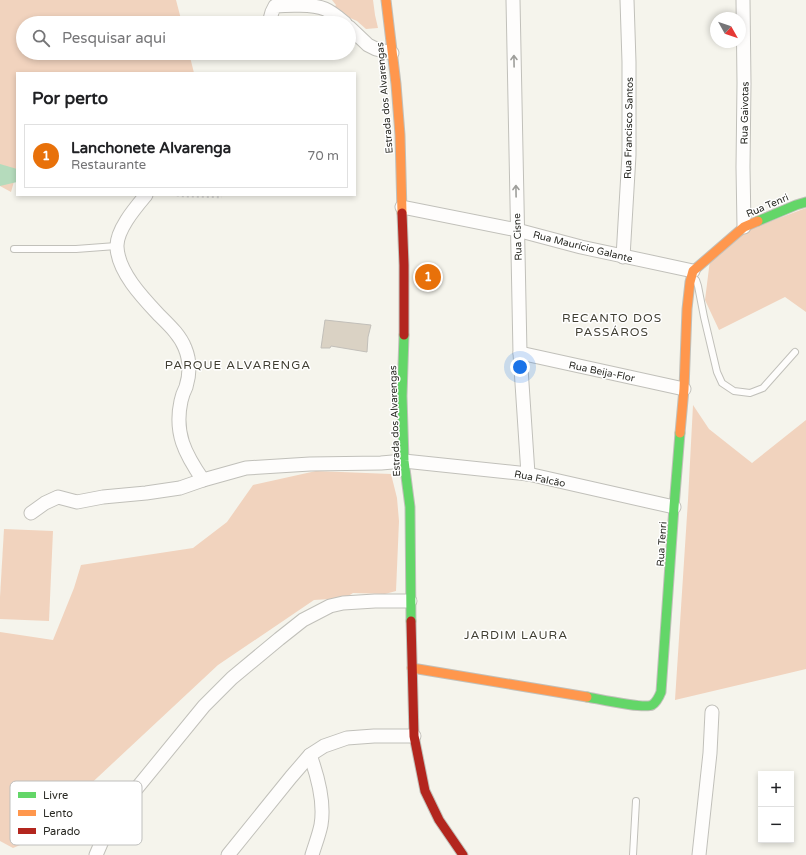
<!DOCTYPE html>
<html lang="pt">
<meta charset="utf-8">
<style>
:root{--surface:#fff;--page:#f2f2f2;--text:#202124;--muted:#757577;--line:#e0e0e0;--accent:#0b8043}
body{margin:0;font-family:"Varela Round",sans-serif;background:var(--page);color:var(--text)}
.controls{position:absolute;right:12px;bottom:12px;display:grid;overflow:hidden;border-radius:0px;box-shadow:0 2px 6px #0003}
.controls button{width:36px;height:36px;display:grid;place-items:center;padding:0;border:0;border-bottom:1px solid var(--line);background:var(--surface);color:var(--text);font:20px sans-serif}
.compass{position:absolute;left:710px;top:12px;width:36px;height:36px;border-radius:50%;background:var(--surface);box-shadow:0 2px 6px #0003;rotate:130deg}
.you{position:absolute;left:520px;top:367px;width:14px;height:14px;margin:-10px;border:3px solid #fff;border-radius:50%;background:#1a73e8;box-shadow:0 0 0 6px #1a73e833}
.badge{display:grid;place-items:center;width:26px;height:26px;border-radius:50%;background:var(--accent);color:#fff;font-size:13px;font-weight:700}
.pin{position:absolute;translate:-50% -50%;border:2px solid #fff;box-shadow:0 1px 4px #0006}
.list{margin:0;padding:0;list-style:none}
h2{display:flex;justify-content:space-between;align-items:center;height:52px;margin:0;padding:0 16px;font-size:17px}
h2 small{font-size:13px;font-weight:400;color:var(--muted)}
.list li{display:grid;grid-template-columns:26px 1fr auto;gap:12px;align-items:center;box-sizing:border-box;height:64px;margin:0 8px 8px;padding:0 8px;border:1px solid var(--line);border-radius:0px}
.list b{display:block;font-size:15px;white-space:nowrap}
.list p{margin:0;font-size:13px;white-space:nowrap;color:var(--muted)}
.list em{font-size:13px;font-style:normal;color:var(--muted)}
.icon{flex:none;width:22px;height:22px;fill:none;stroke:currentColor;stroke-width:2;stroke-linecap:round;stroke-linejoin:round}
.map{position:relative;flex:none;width:806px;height:855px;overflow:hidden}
.search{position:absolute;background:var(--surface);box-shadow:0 2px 6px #0003;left:16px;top:16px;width:340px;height:44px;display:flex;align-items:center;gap:10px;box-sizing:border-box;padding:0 14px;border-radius:22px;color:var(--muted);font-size:15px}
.panel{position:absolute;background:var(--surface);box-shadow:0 2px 6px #0003;left:16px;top:72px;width:340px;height:124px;border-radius:0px}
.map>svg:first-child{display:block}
</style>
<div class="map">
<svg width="806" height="855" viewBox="0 0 806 855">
<rect width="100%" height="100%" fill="#f5f4ec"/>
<g fill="#f1d3be">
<path d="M0,0h176l6,23h-159v30h166l5,20h-177v98l-6,21 -11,-6z"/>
<path d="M332,0h41l2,15 3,13 -12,1 -9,-8 -16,-7 -8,-5 3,-4z"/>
<path d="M806,208v104l-21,-15 -66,33 -14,-30 5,-40 37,-30z"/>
<path d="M693,405l16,24 43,34 54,-43v249l-131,31 13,-200z"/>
<path d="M316,471l75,3 6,24 2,23 -3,70 -11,3 -32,-1 -8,5 -31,2 -96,65 -150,140 -12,11 3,13 -46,19 -13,-7v-209l53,8 21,-52 7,-23 112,-17 34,-26 26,-37z"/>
<path d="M4,529l49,2 -4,90 -49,-2v-22z"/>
</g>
<path fill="#b5dbbc" d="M0,164l17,5v13l-17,4z"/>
<path fill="#dad2c4" stroke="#c2bfb9" d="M325,320l46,5 -3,12 -1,15 -36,-6 -1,2h-9z"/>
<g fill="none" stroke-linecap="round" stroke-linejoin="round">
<g stroke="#c1c0ba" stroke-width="8">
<g id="lane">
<path d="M14,249h62l40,-3"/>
<path d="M696,280l2,6 6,31 13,55 5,11 12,8 16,2 13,-5 32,-36"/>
<path d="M633,855l3,-54"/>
</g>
</g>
<g stroke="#c1c0ba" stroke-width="15">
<g id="street">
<path d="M513,0l7,353 8,121"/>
<path d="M743,0l1,83 -1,84 1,60"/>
<path d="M269,23l3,-11 3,-6c12,-1 38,-2 50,3 7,3 14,9 20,14"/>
<path d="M349,27l19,18 8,4 16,4"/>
<path d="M146,195c-10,12 -30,35 -29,52 1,25 26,51 42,68 10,10 21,20 26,33 5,12 5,26 1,39 -2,4 -4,9 -5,14 -7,32 4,53 22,79"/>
<path d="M402,207l115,23 64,17 112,24"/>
<path d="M623,257l6,-102v-93l-2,-62"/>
<path d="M520,353l164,36"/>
<path d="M31,513l14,-10 13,-6 19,5 26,-5 43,-4 34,-5 23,-8 43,-12 64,-4 71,-1 23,-2 124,13 146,33"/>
<path d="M310,755c8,22 15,47 11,70 -2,10 -6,20 -9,30"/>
<path d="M96,855l6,-14 10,-16 16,-26 76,-93 28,-28 47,-39 24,-19 27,-14 13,-3 32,-2h35"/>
<path d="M228,855l63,-78 19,-22 14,-9 23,-8 27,-2h40"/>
<path d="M699,855l11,-102 2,-41"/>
</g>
</g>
<g stroke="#c1c0ba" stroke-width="11">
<g id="fast">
<path d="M758,221l38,-16 10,-3"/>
<path d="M404,335l-2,61 2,65 6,46 1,114"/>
<path d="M587,697c12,2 57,12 65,8 5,-3 7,-8 9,-13l13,-185 6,-74"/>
</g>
</g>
<g stroke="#c1c0ba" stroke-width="11">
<g id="slow">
<path d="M386,0l10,84 4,51 2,78"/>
<path d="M680,433l4,-44 3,-80 3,-27 3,-11 51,-44 14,-6"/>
<path d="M412,668l175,29"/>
</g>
</g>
<g stroke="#c1c0ba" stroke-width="11">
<g id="jam">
<path d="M402,213l2,52v70"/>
<path d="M411,621l3,115 11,55 14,29 24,35"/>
</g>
</g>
<path stroke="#d6d5d3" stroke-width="2.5" stroke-dasharray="2 3" stroke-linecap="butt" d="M177,195l3,1 42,1"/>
<use href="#lane" stroke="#fefdfc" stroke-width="6"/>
<use href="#street" stroke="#fefdfc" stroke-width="13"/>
<use href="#fast" stroke="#63d668" stroke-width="9"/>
<use href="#slow" stroke="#ff974d" stroke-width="9"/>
<use href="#jam" stroke="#b3261e" stroke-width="9"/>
</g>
<defs><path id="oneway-shaft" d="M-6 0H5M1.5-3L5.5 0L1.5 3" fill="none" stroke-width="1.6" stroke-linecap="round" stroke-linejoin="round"/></defs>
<g stroke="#9e9e9a">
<use href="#oneway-shaft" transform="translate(514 61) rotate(-91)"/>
<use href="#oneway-shaft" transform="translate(516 191) rotate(-91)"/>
</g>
<g text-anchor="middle" stroke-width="3" stroke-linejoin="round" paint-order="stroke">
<g font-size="10" fill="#292923" stroke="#fff">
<text transform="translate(384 98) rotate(-95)" y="4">Estrada dos Alvarengas</text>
<text transform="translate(744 113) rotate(-89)" y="4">Rua Gaivotas</text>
<text transform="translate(628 128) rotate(-89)" y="4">Rua Francisco Santos</text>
<text transform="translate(767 205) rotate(-23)" y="4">Rua Tenri</text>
<text transform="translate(517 237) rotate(-92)" y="4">Rua Cisne</text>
<text transform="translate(583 246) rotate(14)" y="4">Rua Maurício Galante</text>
<text transform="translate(602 371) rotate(12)" y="4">Rua Beija-Flor</text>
<text transform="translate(394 421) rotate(-92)" y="4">Estrada dos Alvarengas</text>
<text transform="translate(540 478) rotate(11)" y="4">Rua Falcão</text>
<text transform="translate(661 544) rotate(-86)" y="4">Rua Tenri</text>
</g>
<g font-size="12" letter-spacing="1" fill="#403e32" stroke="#fff">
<text x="612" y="322">RECANTO DOS<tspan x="612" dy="14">PASSÁROS</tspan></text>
<text x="238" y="369">PARQUE ALVARENGA</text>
<text x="516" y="639">JARDIM LAURA</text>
</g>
</g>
<rect x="10" y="781" width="132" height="64" rx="6" fill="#fff" stroke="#bfbfbd" stroke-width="1"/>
<rect x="18" y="792" width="18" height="6" fill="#63d668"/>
<rect x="18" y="810" width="18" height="6" fill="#ff974d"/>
<rect x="18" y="828" width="18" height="6" fill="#b3261e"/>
<g font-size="11" fill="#292923">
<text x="43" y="799">Livre</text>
<text x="43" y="817">Lento</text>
<text x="43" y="835">Parado</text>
</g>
</svg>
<div class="controls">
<button>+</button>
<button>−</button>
</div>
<svg class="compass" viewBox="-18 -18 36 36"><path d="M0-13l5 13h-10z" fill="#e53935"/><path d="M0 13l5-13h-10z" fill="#757577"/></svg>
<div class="you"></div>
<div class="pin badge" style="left:428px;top:277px;background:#e8710a">1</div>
<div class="search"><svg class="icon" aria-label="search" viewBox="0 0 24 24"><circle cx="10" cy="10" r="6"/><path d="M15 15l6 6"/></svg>Pesquisar aqui</div>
<section class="panel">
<h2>Por perto<small></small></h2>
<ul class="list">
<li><span class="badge" style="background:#e8710a">1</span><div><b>Lanchonete Alvarenga</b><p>Restaurante</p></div><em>70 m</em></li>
</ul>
</section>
</div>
